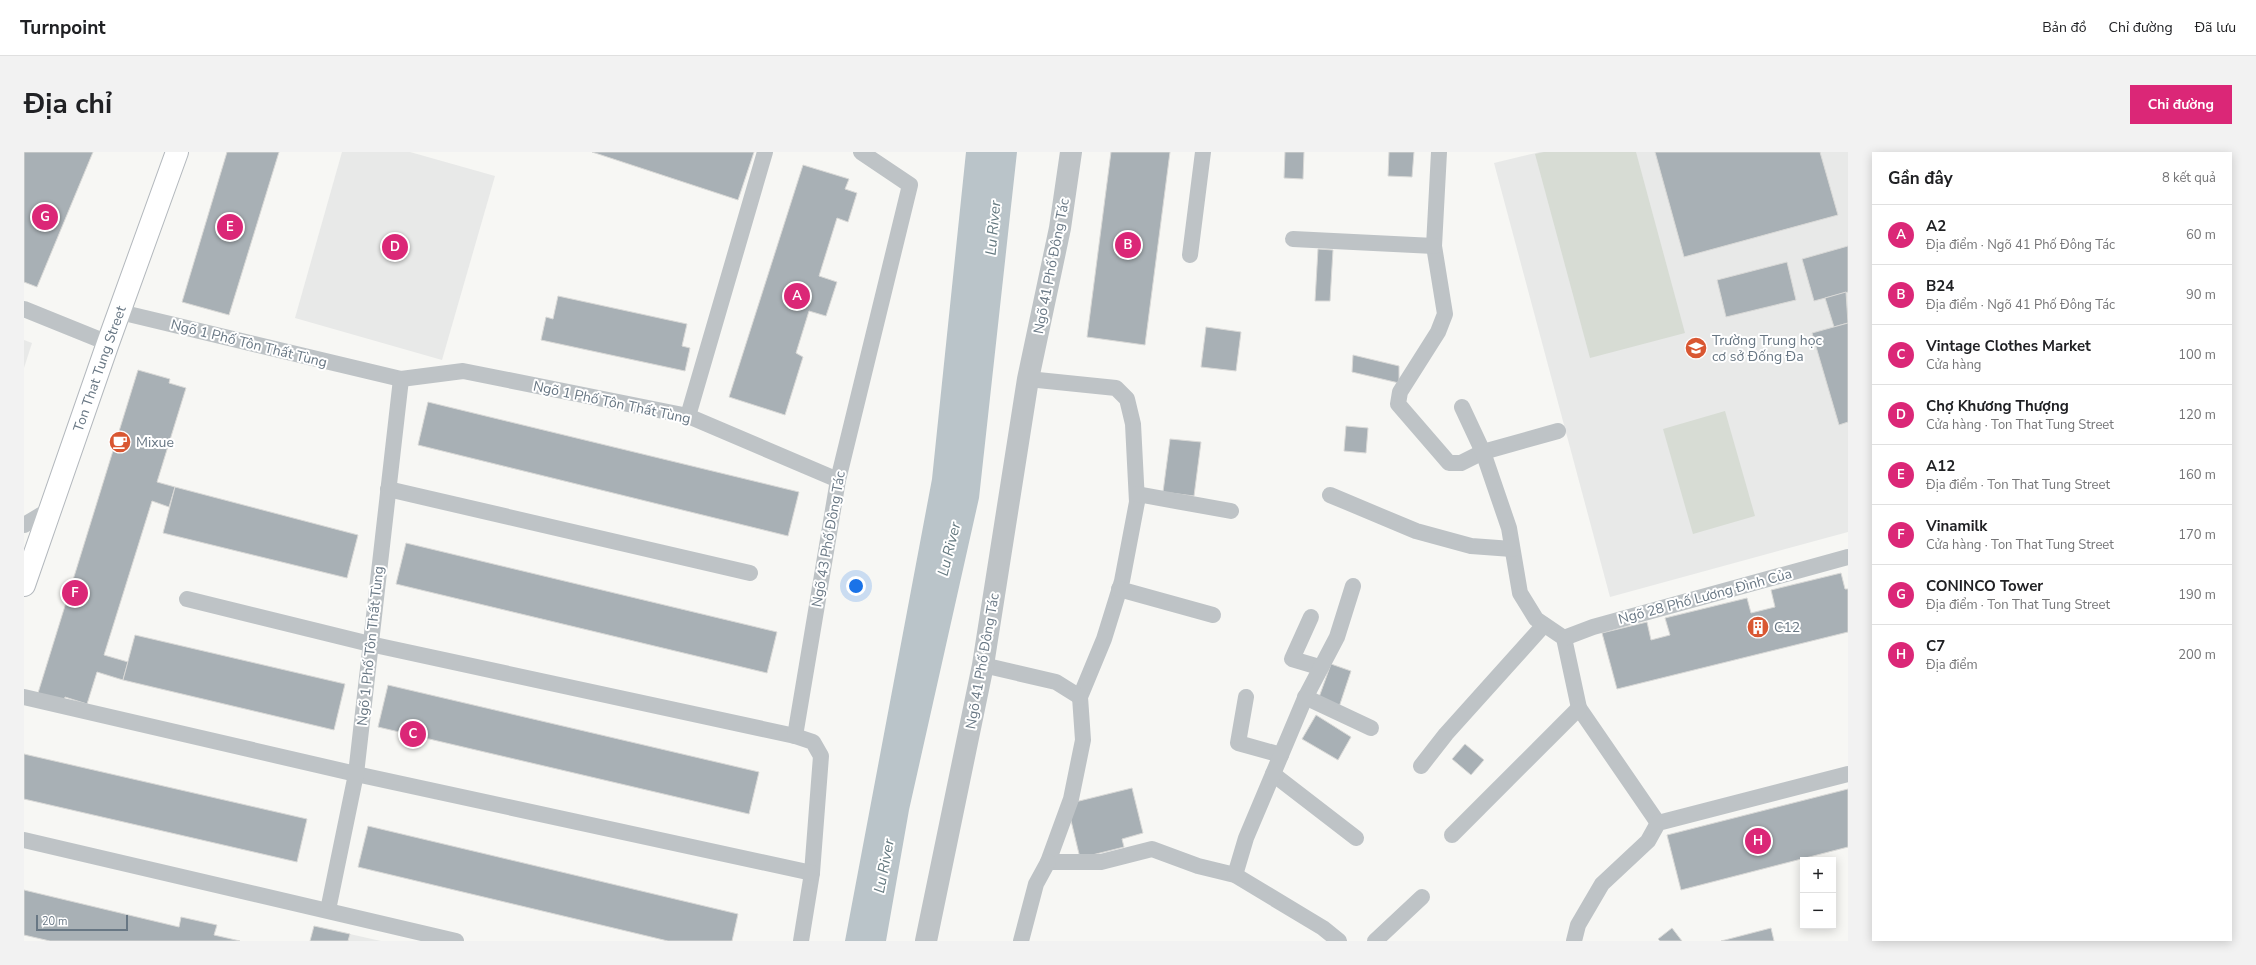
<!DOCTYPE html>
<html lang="vi">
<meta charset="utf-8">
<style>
:root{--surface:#fff;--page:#f2f2f2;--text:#202124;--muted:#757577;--line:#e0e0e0;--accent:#db2777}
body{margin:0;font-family:"Nunito Sans",sans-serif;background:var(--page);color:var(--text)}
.controls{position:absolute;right:12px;bottom:12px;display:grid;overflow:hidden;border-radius:0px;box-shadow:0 2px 10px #0003}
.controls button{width:36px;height:36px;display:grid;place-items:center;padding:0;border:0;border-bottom:1px solid var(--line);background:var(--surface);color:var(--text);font:20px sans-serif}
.scale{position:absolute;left:12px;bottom:10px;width:92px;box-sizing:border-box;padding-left:4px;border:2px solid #687784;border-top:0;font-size:11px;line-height:14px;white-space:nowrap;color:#687784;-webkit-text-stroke:3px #fff;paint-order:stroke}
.you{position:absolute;left:832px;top:434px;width:14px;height:14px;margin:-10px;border:3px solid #fff;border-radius:50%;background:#1a73e8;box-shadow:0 0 0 6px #1a73e833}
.badge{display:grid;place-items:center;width:26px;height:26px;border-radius:50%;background:var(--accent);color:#fff;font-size:13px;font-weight:700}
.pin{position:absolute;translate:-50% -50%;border:2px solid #fff;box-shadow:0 1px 4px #0006}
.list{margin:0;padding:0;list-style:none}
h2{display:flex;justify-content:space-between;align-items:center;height:52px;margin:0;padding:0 16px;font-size:17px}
h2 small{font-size:13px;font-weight:400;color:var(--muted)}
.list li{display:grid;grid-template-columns:26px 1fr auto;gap:12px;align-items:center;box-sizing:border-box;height:60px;padding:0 16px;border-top:1px solid var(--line)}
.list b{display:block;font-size:15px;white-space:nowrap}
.list p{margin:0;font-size:13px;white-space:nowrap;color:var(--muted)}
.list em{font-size:13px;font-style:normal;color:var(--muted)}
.map{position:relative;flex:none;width:1824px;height:789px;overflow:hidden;border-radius:0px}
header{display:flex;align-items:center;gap:24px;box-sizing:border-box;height:56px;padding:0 20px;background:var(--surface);border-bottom:1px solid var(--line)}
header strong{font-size:19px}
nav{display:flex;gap:22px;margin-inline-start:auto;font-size:14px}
.intro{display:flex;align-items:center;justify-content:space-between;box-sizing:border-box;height:96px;padding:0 24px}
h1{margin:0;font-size:28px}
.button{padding:10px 18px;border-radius:0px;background:var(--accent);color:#fff;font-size:14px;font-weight:700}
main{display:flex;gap:24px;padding:0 24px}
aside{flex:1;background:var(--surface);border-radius:0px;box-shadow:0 2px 10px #0003}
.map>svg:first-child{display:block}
</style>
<header>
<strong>Turnpoint</strong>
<nav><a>Bản đồ</a><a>Chỉ đường</a><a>Đã lưu</a></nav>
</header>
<div class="intro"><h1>Địa chỉ</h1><a class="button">Chỉ đường</a></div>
<main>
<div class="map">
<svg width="1824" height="789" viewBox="0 0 1824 789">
<rect width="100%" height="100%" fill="#f7f7f4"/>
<g fill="#e8e9e8">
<path d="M318,0h68l85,24 -53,184 -147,-42z"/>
<path d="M1516,0h308v380l-238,65 -116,-434z"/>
<path d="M0,188l8,3 -8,25z"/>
<path d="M290,774l67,15h-71z"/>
</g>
<g fill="#d7dcd4">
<path d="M1520,0h92l49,181 -95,25 -55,-204z"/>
<path d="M1701,259l30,105 -62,18 -30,-105z"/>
</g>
<path fill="#bac4c9" d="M942,0h51l-38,346 -70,312 -23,131h-41l87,-462z"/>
<g fill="#a8b0b5" stroke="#d9d9d7">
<path d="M0,0h69l-56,135 -13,-5z"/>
<path d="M203,0h52l-50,163 -47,-13z"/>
<path d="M568,0h162l-16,48z"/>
<path d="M1087,0h59l-25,193 -58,-8z"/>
<path d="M1261,0h19l-1,27 -19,-1z"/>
<path d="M1365,0h25l-2,25 -24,-1z"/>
<path d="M1631,0h165l18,63 -154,42z"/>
<path d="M779,13l46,14 -4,10 12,4 -9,29 -11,-4 -18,58 18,6 -11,34 -17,-5 -13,42 7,4 -18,58 -56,-18z"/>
<path d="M1824,94v46l-34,9 -12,-42z"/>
<path d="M1294,97l15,1 -3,51h-15z"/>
<path d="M1763,110l9,38 -70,17 -9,-37z"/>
<path d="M1822,140l2,31 -14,4 -9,-29z"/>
<path d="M534,144l129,28 -5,22 8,2 -5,23 -144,-31 5,-23 7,2z"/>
<path d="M1824,171v99l-9,3 -27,-92z"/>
<path d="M1182,175l35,5 -5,39 -35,-4z"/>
<path d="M1329,203l46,11v17l-47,-11z"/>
<path d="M114,218l32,9 -1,4 17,5 -29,94 18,5 -6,20 -17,-6 -48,154 24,7 -5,18 -26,-8 -10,32 -22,-7 -1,4 -26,-8z"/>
<path d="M404,250l371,90 -11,44 -370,-91z"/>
<path d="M1322,274l22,2 -2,25 -22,-2z"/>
<path d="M1146,287l31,3 -7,54 -31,-4z"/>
<path d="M151,335l183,48 -11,43 -184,-45z"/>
<path d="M382,391l371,89 -10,41 -371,-89z"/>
<path d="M1817,421l4,16h3v43l-231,57 -15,-56 45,-11 4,18 19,-5 -5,-17 82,-20 4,15 24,-6 -4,-17z"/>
<path d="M111,483l210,49 -11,46 -211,-50z"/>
<path d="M1307,512l20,7 -12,36 -21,-7z"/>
<path d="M364,533l371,87 -10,42 -371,-87z"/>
<path d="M1292,563l35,22 -13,23 -36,-21z"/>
<path d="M1441,592l19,16 -13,15 -19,-16z"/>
<path d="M0,602l283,65 -10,43 -273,-63z"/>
<path d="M1108,636l11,45 -21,6 2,8 -44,11 -13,-54z"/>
<path d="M1824,637v58l-167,43 -14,-55z"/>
<path d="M344,674l370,88 -6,27h-64l-310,-74z"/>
<path d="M0,738l155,37 2,-10 36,8 -3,10 26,6h-190l-26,-6z"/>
<path d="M290,774l36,8 -2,7h-38z"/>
<path d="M1648,776l10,13h-22l-2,-2z"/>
<path d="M1747,776l3,13h-53z"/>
</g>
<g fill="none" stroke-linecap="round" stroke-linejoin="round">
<g stroke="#b3b8bd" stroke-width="24">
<g id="secondary">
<path id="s1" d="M0,433l84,-242 69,-191"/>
</g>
</g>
<g stroke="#bec3c6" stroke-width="16">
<path d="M1415,0l-5,94 11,68 -7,18 -38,60 -2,12 51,59h12l22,-11 75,-21"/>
<path d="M1269,87l141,7"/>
<path d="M1166,103l13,-103"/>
<path d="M0,157l84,34"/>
<path d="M96,160l281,67 62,-8 225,45 150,64"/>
<path d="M1004,227l88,9 11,11 6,25 4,78 -15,79 -18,58 -24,58 3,43 -12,59 -23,63h53l51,-13 46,17 37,9 88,53 16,13"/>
<path d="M1438,255l21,45 26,76 11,65 16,26 28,19 15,70 79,115"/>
<path d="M664,264l77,-264"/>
<path d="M364,337l362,84"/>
<path d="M1113,342l94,17"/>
<path d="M1306,343l86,36 55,15 41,3"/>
<path d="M0,373l27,-16"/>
<path d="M1095,437l94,26"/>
<path d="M163,447l183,45 425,92 18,6 8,14 -9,117 -11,68"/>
<path d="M1287,465l-19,42 27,8"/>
<path d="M1540,486l29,-11 255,-70"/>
<path d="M959,513l73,17 24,15"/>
<path d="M0,545l332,77 456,99"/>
<path d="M1222,545l-8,46 43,12"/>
<path d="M1281,545l66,31"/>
<path d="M771,584l43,-256 72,-295 -49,-33"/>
<path d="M1397,614l25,-32 98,-109"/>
<path d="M1249,622l83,64"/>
<path d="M1428,683l127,-127"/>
<path d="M0,688l432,101"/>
<path d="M1211,723l11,-37 59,-140 32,-61 16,-51"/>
<path d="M304,758l28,-136 45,-395"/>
<path d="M997,789l15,-57 12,-22"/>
<path d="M1351,789l47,-44"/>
<path d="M1550,789l4,-16 24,-41 46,-43 10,-18 190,-49"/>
</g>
<path stroke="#bec3c6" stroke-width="22" d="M902,789l57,-276 45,-286 32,-151 11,-76"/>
<use href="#secondary" stroke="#fff" stroke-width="22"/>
</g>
<defs>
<g id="school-disc" transform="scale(1.15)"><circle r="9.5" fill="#d95732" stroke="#fff"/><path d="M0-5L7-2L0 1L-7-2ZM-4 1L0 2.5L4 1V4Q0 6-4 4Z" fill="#fff"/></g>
<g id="cafe-disc" transform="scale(1.15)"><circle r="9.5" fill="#d95732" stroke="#fff"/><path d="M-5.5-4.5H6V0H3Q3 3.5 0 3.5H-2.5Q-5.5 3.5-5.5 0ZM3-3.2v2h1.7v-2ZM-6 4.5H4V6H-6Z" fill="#fff"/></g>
<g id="building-disc" transform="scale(1.15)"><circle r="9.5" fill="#d95732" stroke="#fff"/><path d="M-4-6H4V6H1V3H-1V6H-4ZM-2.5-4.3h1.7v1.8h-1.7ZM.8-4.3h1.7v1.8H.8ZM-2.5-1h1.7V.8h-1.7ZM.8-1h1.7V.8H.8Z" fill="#fff"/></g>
</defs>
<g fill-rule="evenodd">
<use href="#school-disc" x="1672" y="196"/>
<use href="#cafe-disc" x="96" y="290"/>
<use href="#building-disc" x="1734" y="475"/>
</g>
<g text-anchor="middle" stroke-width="4" stroke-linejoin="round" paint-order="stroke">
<g font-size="14" fill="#687784" stroke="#fff">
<text transform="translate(1027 114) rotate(-79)" y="5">Ngõ 41 Phố Đông Tác</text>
<text transform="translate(225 191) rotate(14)" y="5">Ngõ 1 Phố Tôn Thất Tùng</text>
<text dy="5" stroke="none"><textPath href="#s1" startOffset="229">Ton That Tung Street</textPath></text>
<text transform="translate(588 250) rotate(12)" y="5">Ngõ 1 Phố Tôn Thất Tùng</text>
<text transform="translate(804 387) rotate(-80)" y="5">Ngõ 43 Phố Đông Tác</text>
<text transform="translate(1681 444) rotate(-15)" y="5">Ngõ 28 Phố Lương Đình Của</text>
<text transform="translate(346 494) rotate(-84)" y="5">Ngõ 1 Phố Tôn Thất Tùng</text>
<text transform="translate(958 509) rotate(-80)" y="5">Ngõ 41 Phố Đông Tác</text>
</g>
<g font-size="14" fill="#687784" stroke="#fff" text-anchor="start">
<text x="1688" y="193">Trường Trung học<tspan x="1688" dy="16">cơ sở Đống Đa</tspan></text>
<text x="112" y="295">Mixue</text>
<text x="1750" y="480">C12</text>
</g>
<g font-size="15" font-style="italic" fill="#63787f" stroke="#fff">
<text transform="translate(969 76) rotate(-85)" y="5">Lu River</text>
<text transform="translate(925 397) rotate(-76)" y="5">Lu River</text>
<text transform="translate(860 714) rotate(-79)" y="5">Lu River</text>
</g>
</g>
</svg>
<div class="controls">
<button>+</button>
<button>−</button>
</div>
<div class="scale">20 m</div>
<div class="you"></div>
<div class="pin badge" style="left:773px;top:144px">A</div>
<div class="pin badge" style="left:1104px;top:93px">B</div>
<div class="pin badge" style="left:389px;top:582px">C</div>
<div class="pin badge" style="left:371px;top:95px">D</div>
<div class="pin badge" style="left:206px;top:75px">E</div>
<div class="pin badge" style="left:51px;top:441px">F</div>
<div class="pin badge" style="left:21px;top:65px">G</div>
<div class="pin badge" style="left:1734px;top:689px">H</div>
</div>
<aside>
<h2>Gần đây<small>8 kết quả</small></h2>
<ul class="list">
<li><span class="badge">A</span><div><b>A2</b><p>Địa điểm · Ngõ 41 Phố Đông Tác</p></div><em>60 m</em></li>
<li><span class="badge">B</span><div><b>B24</b><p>Địa điểm · Ngõ 41 Phố Đông Tác</p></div><em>90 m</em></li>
<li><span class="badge">C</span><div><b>Vintage Clothes Market</b><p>Cửa hàng</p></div><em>100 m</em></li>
<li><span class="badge">D</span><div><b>Chợ Khương Thượng</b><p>Cửa hàng · Ton That Tung Street</p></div><em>120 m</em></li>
<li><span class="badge">E</span><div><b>A12</b><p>Địa điểm · Ton That Tung Street</p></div><em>160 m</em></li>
<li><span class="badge">F</span><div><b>Vinamilk</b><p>Cửa hàng · Ton That Tung Street</p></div><em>170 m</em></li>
<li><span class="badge">G</span><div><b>CONINCO Tower</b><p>Địa điểm · Ton That Tung Street</p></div><em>190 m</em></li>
<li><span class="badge">H</span><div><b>C7</b><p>Địa điểm</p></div><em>200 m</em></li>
</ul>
</aside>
</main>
